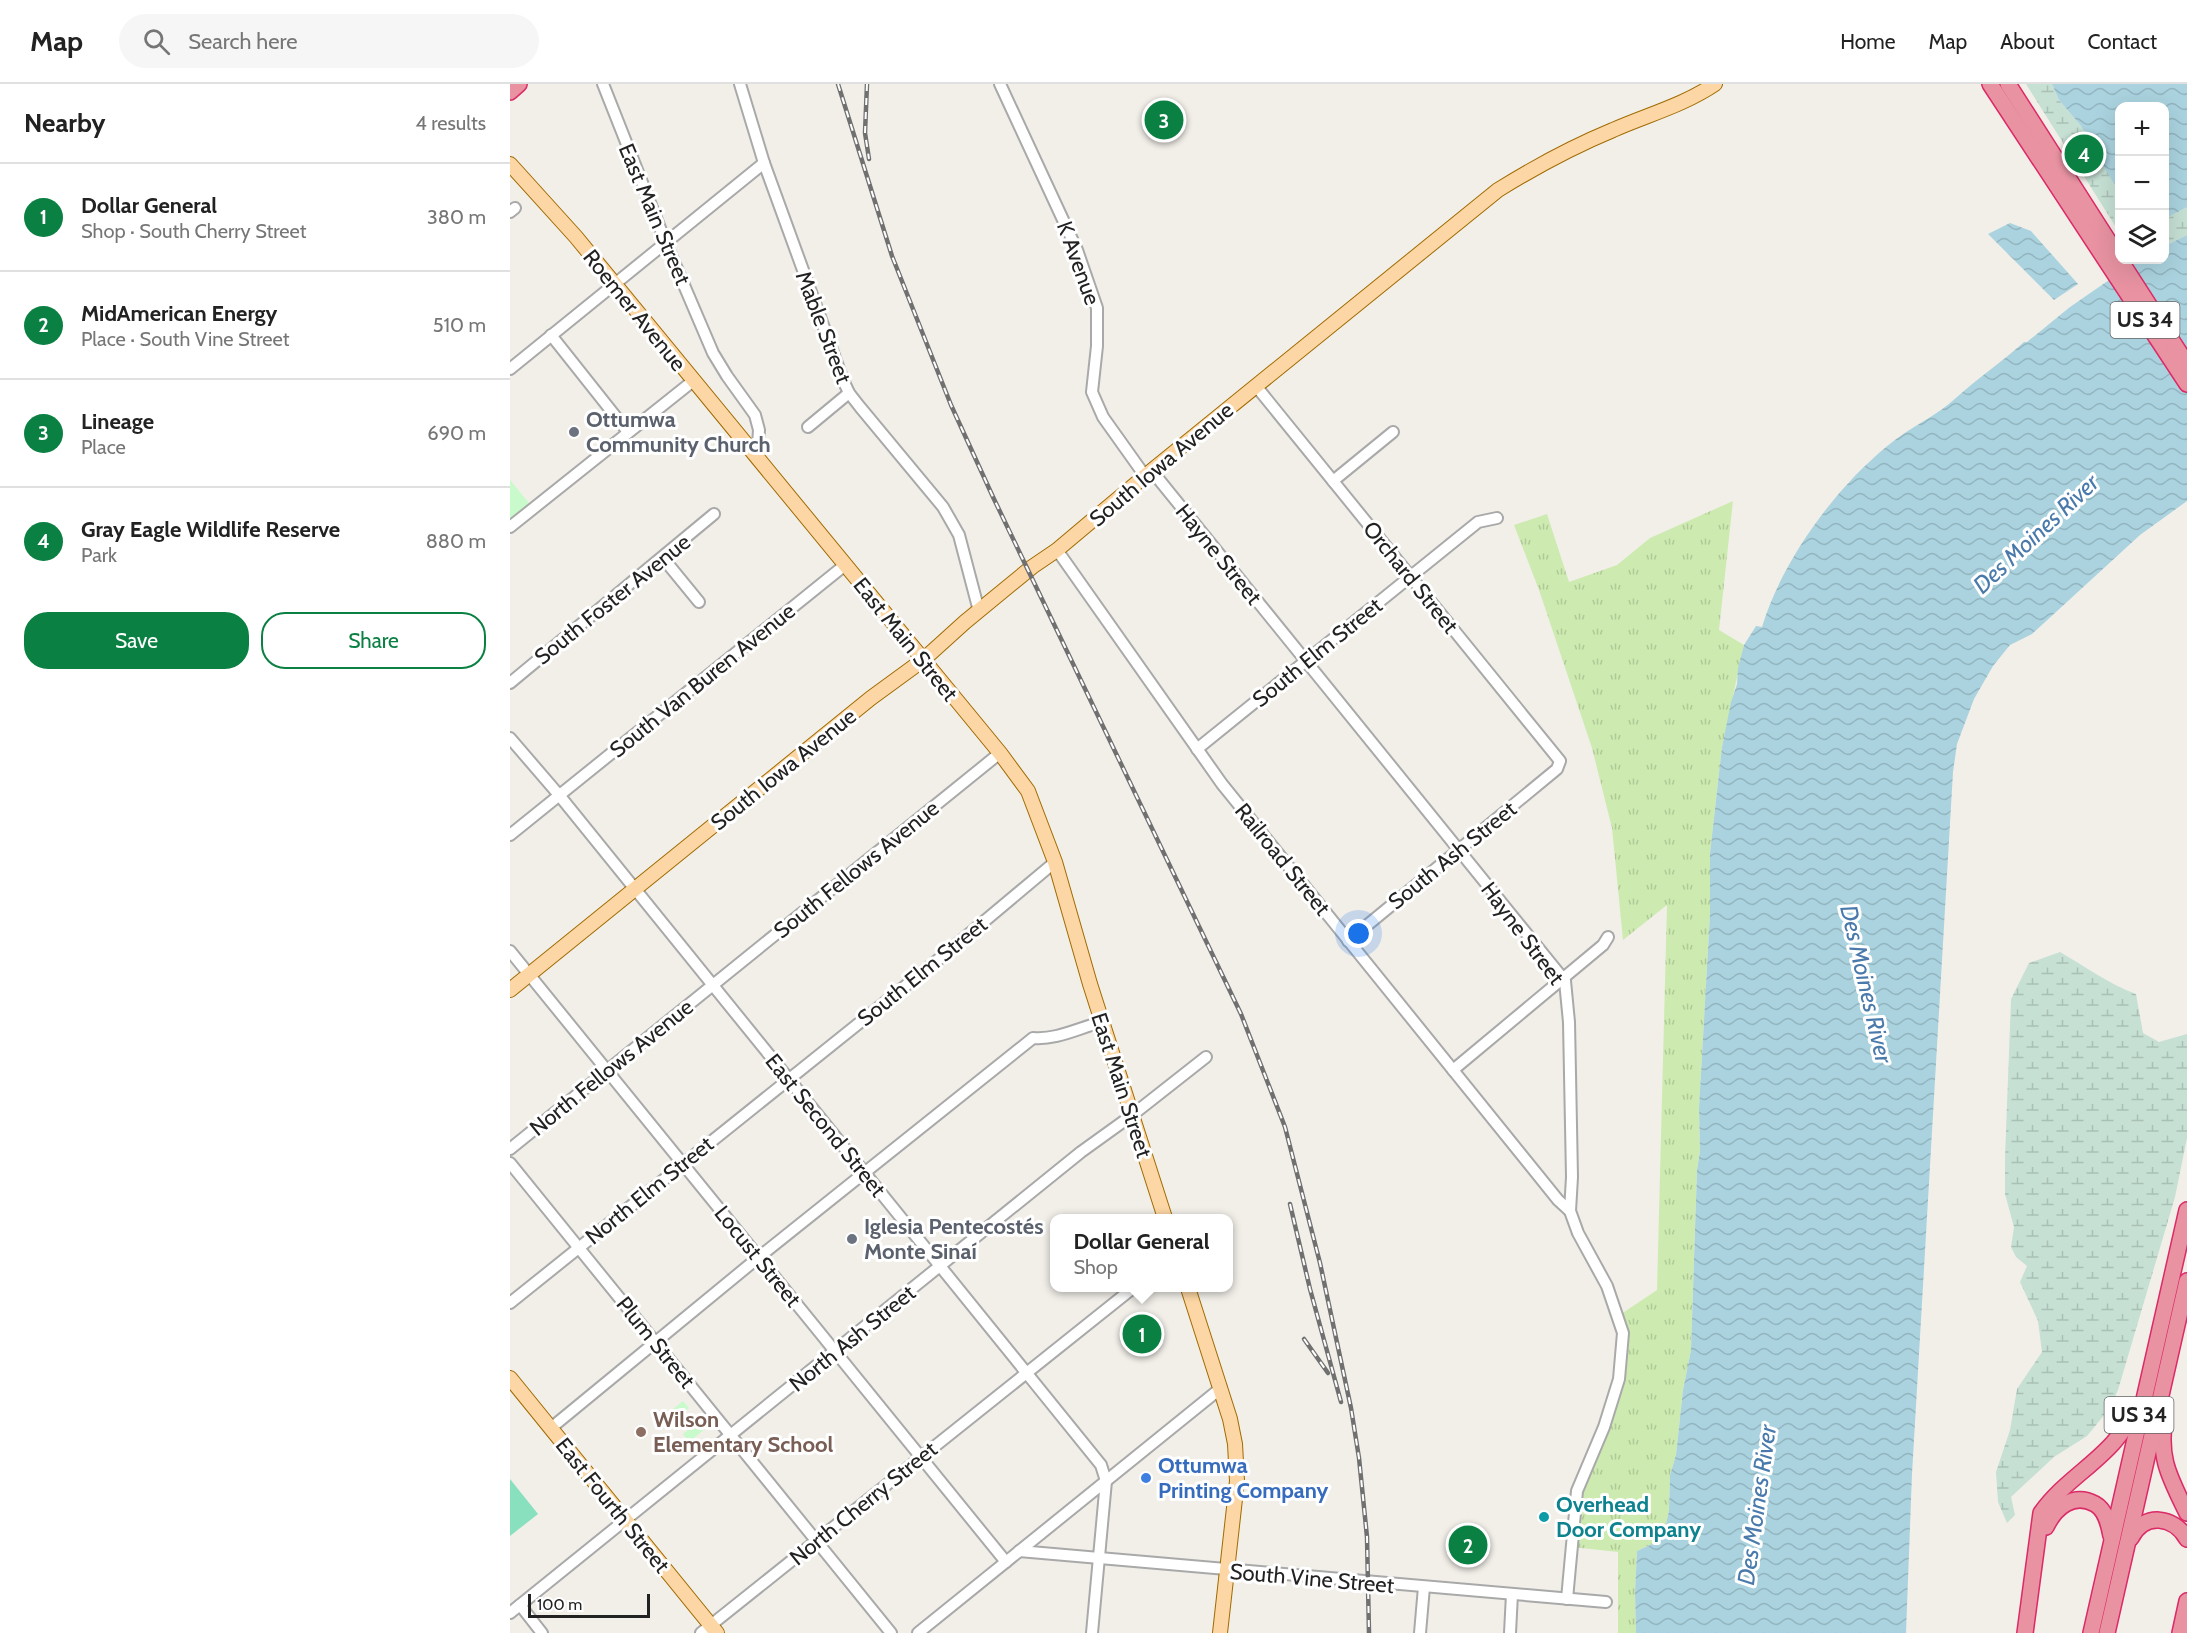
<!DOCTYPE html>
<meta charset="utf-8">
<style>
:root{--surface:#fff;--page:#f6f6f6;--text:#222;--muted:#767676;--line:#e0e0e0;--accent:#0b8043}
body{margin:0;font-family:Cabin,sans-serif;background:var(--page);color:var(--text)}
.controls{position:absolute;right:18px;top:18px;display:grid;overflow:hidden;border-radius:12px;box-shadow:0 6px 24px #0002}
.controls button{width:54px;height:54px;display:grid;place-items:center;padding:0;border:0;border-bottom:2px solid var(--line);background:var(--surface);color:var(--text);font:30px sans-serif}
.scale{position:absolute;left:18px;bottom:15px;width:122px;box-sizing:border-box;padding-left:6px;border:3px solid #222;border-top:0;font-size:16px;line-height:21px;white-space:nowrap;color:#222;-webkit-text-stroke:4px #fff;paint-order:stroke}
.you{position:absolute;left:849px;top:850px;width:21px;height:21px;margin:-15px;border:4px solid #fff;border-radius:50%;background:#1a73e8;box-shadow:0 0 0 9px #1a73e833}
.badge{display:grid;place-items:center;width:39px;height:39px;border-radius:50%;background:var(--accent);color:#fff;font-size:20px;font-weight:700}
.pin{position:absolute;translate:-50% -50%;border:3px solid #fff;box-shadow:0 2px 6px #0006}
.popup{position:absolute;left:540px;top:1130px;width:183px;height:78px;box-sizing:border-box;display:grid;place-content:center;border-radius:12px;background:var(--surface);filter:drop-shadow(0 2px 4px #0005);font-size:20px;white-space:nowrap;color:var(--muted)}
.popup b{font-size:22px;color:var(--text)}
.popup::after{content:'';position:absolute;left:50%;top:100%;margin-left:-12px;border:12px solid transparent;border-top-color:var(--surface)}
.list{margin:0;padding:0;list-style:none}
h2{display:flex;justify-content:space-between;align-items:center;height:78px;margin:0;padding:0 24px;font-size:26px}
h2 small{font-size:20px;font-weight:400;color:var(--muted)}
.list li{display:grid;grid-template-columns:39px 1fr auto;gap:18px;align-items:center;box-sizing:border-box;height:108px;padding:0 24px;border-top:2px solid var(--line)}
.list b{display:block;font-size:22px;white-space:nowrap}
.list p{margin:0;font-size:20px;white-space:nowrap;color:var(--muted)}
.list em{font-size:20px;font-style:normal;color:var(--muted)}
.actions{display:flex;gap:12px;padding:18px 24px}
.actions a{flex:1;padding:14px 0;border:2px solid var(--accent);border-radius:24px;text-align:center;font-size:21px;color:var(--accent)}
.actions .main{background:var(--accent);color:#fff}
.icon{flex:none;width:33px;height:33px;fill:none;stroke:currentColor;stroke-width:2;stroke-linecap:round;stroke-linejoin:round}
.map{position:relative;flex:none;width:1677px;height:1549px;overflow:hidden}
header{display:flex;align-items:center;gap:36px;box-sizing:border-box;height:84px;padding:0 30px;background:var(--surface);border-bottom:2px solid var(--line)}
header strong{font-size:28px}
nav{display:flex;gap:33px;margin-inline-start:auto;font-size:21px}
.search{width:420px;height:54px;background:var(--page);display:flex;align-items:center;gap:15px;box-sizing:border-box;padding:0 21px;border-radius:33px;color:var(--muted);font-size:22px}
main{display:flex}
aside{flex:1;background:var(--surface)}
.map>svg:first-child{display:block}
</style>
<header>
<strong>Map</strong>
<div class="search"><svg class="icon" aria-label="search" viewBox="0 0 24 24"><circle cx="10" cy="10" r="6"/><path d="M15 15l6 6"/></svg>Search here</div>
<nav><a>Home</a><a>Map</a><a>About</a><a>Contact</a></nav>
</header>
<main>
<aside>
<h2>Nearby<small>4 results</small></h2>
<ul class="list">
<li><span class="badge">1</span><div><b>Dollar General</b><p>Shop · South Cherry Street</p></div><em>380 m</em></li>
<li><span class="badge">2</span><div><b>MidAmerican Energy</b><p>Place · South Vine Street</p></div><em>510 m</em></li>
<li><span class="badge">3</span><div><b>Lineage</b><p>Place</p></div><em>690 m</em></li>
<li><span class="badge">4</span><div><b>Gray Eagle Wildlife Reserve</b><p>Park</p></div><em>880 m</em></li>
</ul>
<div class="actions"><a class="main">Save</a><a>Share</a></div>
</aside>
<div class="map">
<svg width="1677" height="1549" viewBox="0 0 1677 1549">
<defs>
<pattern id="grass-tufts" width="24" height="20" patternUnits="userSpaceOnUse" patternTransform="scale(1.5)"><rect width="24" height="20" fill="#cdebb0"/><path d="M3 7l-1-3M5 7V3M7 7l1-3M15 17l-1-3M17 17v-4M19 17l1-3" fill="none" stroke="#b0c997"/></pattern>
<pattern id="wetland-marsh" width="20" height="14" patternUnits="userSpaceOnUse" patternTransform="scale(1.5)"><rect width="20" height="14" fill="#c6e0d4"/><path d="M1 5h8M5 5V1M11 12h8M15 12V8" fill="none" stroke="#aac0b6"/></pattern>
<pattern id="water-waves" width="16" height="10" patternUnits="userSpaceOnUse" patternTransform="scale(1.5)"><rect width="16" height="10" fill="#aad3df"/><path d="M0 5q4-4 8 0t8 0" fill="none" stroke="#92b5bf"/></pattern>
</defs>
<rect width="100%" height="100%" fill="#f2efe9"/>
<path fill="url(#grass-tufts)" d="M1223,417l-14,129 25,15 -22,102 -12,106v61l-11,194 1,43 -3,19 -6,180 -8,40 -7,65 -6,20 -1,36 -3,13 -14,20 -15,7 -2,41 1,41h-18v-81l-46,-5 5,-56 42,-112 -1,-63 39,-26 10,-385 -44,35 -11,-112 -20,-80 -53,-158 -25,-65 33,-11 22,68 48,-17 33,-27z"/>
<g fill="url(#wetland-marsh)">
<path d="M1516,0h26l7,16 22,26 32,55 6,8v43z"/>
<path d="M1677,123v28l-22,11v-27z"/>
<path d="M1550,868c26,15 47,31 76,42l7,39 16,9 28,-8v104l-12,59 -57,193 -8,18 -23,28 -33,21 -43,40 4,18 -8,8 -9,-21 -2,-30 14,-42 7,-41 25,-37 -4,-31 -18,-39 7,-16 -11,-9 -5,-10 3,-20 -9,-33v-36l6,-159 18,-36z"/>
</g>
<g fill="#c8facc">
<path d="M0,396l23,28 -23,19z"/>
<path d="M173,1317l6,7 -19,15 -6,-7z"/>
<path d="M190,1336l6,8 -17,14 -6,-8z"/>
</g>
<path fill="#88e0be" d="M0,1395l28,35 -28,22z"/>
<g fill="url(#water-waves)">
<path d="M1542,0h135v123l-22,12 -1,-113h-44l-1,83 -6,-7 -32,-56 -22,-26z"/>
<path d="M1500,139l21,8 47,53 -24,16 -66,-66z"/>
<path d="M1677,151v266l-47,34 -108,99 -22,11 -17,21 -19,33 -17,45 -4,28 -41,702 -6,159h-270l-1,-41 2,-41 15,-7 14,-20 3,-13 1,-36 6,-20 7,-65 8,-40 6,-180 3,-19 -1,-43 11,-194v-61l12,-106 9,-45 6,-18 1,-16 6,-23 12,-19 6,1c20,-66 71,-136 124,-180 22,-19 51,-31 71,-50 21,-19 46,-36 67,-55h3l43,-35 68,-47h26l1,-14z"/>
</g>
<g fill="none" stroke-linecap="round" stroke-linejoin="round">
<g stroke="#a9a9a9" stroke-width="14">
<g id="minor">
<path d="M93,0l63,159 47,110 14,23 28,39 4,15 -2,29"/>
<path d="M230,0l24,79 79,217 6,13 11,14 83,100 16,28 20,76"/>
<path d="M490,0l77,166 20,58v38l-5,46 11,25 42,59"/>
<path d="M0,128l5,-4"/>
<path d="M41,251l77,97"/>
<path d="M0,285l254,-206"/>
<path d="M746,302l304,375 -3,8 -209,172"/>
<path d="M298,343l41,-34"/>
<path d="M642,387l413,510 4,41 3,155 -2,34 8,22 29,53 16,47 -4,46 -15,48 -27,64 -10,108"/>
<path d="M823,397l60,-49"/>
<path d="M0,443l183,-146"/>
<path d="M547,466l165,234 336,416 12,11"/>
<path d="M153,474l36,44"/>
<path d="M0,599l204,-169"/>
<path d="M0,654l49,57 542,670 5,16 -14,152"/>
<path d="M687,665l281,-227 19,-4"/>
<path d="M0,751l335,-270"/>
<path d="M0,867l496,611"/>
<path d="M943,986l150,-125 5,-8"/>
<path d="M0,1065l490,-396"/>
<path d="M0,1079l381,470"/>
<path d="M0,1219l434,-348 111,-93"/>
<path d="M41,1344l208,-171 274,-219c24,2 45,-10 69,-16"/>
<path d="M509,1467l587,51"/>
<path d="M10,1521l22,28"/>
<path d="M0,1529l571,-461 50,-36 75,-59"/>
<path d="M191,1549l432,-345"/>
<path d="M408,1549l303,-245"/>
<path d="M910,1549l4,-46"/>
<path d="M1000,1549l2,-39"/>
</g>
</g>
<g stroke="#a06b00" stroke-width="16">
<g id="major">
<path d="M0,80l66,73 424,516 28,38 27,71 35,122 75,234"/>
<path d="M0,906l361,-292 52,-38 42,-38 67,-55 25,-17 88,-74 353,-286c37,-23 74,-43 115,-60 34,-15 71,-25 102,-46"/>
<path d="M678,1204l42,131 5,25 2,37 -17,152"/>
<path d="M0,1294l207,255"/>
</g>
</g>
<g stroke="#dc2a67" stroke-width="18">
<g id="highway">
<path d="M1480,0l197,300"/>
<path d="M1498,0l112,175"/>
<path d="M0,8l9,-8"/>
<path d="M1610,176l67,104"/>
<path d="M1655,1332c-7,42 4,60 22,97"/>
<path d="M1536,1443c9,-19 27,-35 49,-23 11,6 14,21 16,32"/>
<path d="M1621,1454c13,-26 43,-22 56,1"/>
<path d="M1515,1549l16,-120c28,-40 77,-58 94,-106"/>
<path d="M1581,1549l96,-423"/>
<path d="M1597,1549l80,-352"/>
<path d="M1670,1549l7,-32"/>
</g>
</g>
<use href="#minor" stroke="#fff" stroke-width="10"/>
<use href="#major" stroke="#fcd6a4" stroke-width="14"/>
<use href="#highway" stroke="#e892a2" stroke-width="15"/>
<g stroke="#707070" stroke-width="4.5">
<g id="rail">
<path d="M328,0l54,172 59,149 42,92 248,517 44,113 35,136 31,145 8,50 8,79 2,96"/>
<path d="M357,0l-2,49 4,26"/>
<path d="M780,1120l20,85 31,113"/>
<path d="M794,1255l24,34"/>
</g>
</g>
<use href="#rail" stroke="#fff" stroke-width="2" stroke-dasharray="7" stroke-linecap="butt"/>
</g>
<g fill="#6b7280" stroke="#fff" stroke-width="2">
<circle cx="64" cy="348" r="6"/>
<circle cx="342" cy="1155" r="6"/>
</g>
<circle fill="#8d6e63" stroke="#fff" stroke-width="2" cx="131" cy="1348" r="6"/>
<circle fill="#3f7fe0" stroke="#fff" stroke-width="2" cx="636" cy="1394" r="6"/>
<circle fill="#0f9aa8" stroke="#fff" stroke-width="2" cx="1034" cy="1433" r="6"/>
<g text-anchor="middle" stroke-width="6" stroke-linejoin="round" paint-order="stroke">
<g fill="#fff" stroke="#646464" stroke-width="1.5">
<rect x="1600.5" y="218" width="69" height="36" rx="4.5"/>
<rect x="1594.5" y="1313" width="69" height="36" rx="4.5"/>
</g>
<g font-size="21" font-weight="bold" fill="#222">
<text x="1635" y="243">US 34</text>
<text x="1629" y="1338">US 34</text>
</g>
<g font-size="22" fill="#222" stroke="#fff">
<text transform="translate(145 130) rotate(67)" y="8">East Main Street</text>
<text transform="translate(569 179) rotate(70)" y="8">K Avenue</text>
<text transform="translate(125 226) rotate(51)" y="8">Roemer Avenue</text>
<text transform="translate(314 243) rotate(69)" y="8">Mable Street</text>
<text transform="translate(651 380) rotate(-40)" y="8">South Iowa Avenue</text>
<text transform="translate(709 470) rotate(51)" y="8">Hayne Street</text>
<text transform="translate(901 493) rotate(51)" y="8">Orchard Street</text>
<text transform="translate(102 515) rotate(-39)" y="8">South Foster Avenue</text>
<text transform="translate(396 555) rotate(51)" y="8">East Main Street</text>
<text transform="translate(807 568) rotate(-39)" y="8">South Elm Street</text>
<text transform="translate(192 596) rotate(-39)" y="8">South Van Buren Avenue</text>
<text transform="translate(273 685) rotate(-39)" y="8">South Iowa Avenue</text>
<text transform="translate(942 771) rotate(-39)" y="8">South Ash Street</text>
<text transform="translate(773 775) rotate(51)" y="8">Railroad Street</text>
<text transform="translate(346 785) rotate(-39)" y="8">South Fellows Avenue</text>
<text transform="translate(1013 849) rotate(53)" y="8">Hayne Street</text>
<text transform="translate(412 887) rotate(-39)" y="8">South Elm Street</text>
<text transform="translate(101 983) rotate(-39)" y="8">North Fellows Avenue</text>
<text transform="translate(612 1001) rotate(72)" y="8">East Main Street</text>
<text transform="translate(316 1041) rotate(51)" y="8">East Second Street</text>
<text transform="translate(139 1106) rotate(-39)" y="8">North Elm Street</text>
<text transform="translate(248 1172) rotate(51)" y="8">Locust Street</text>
<text transform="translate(342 1254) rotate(-39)" y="8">North Ash Street</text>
<text transform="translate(146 1258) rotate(51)" y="8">Plum Street</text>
<text transform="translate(353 1419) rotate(-39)" y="8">North Cherry Street</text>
<text transform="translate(103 1421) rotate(51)" y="8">East Fourth Street</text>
<text transform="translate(802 1494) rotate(5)" y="8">South Vine Street</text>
</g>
<g font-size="22" font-weight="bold" fill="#5b616d" stroke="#fff" text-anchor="start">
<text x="76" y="343">Ottumwa<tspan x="76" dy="25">Community Church</tspan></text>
<text x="354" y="1150">Iglesia Pentecostés<tspan x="354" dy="25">Monte Sinaí</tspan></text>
</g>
<g font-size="22" font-weight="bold" fill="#785e54" stroke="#fff" text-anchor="start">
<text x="143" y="1343">Wilson<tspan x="143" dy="25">Elementary School</tspan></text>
</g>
<g font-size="22" font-weight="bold" fill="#366cbe" stroke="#fff" text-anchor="start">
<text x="648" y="1389">Ottumwa<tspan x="648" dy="25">Printing Company</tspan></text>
</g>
<g font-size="22" font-weight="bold" fill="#0d838f" stroke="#fff" text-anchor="start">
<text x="1046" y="1428">Overhead<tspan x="1046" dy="25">Door Company</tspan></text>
</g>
<g font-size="24" font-style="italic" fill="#4a7aab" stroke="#fff">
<text transform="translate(1526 450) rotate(-43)" y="8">Des Moines River</text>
<text transform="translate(1356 900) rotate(77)" y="8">Des Moines River</text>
<text transform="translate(1247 1421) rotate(-82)" y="8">Des Moines River</text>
</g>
</g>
</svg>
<div class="controls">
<button>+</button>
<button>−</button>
<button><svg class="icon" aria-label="layers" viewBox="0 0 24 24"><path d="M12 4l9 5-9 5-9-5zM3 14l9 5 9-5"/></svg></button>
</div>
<div class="scale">100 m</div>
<div class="you"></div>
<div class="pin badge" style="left:632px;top:1250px">1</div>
<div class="popup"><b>Dollar General</b>Shop</div>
<div class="pin badge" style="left:958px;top:1461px">2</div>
<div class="pin badge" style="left:654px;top:36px">3</div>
<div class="pin badge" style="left:1574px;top:70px">4</div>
</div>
</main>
